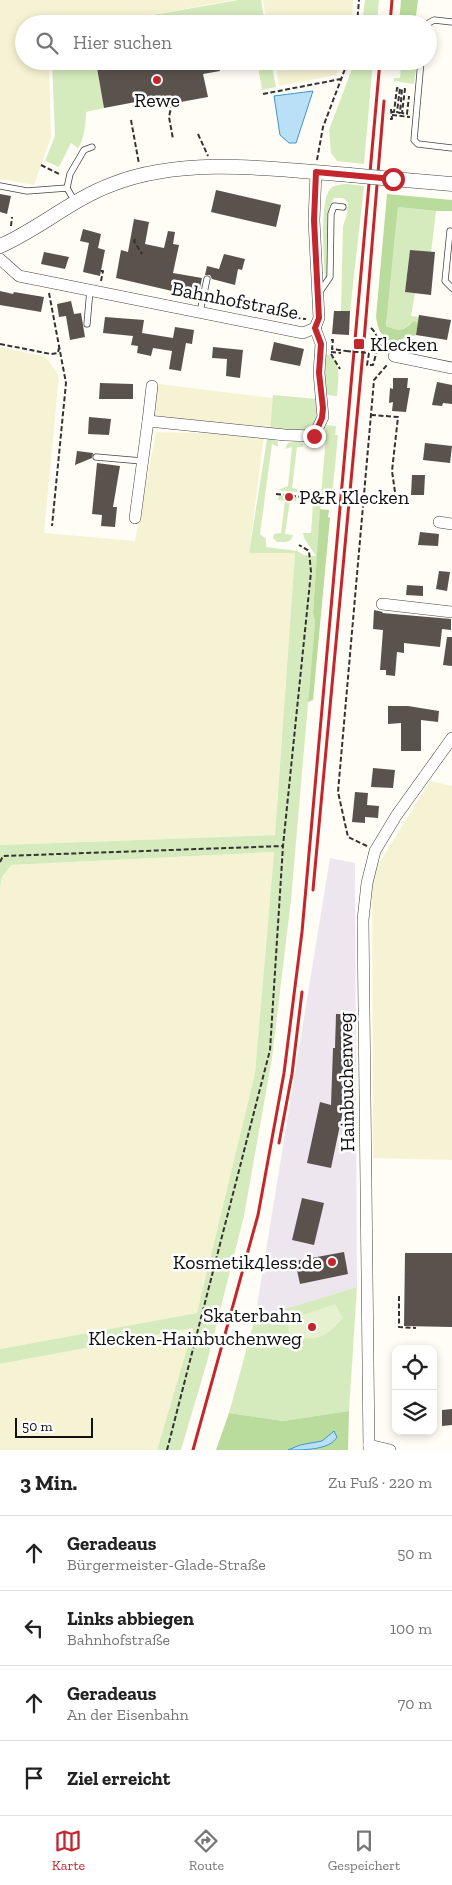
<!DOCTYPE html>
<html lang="de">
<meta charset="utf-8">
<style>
:root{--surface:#fff;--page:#f6f6f6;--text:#222;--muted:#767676;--line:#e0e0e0;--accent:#c4262e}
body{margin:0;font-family:"Zilla Slab",serif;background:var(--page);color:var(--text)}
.controls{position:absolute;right:15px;bottom:15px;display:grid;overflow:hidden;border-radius:10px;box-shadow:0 2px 8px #0003}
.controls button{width:45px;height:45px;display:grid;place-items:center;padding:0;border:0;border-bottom:1px solid var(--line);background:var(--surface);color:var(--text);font:25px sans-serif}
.scale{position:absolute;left:15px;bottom:12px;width:78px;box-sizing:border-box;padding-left:5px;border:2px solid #111;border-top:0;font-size:14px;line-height:18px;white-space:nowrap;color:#111;-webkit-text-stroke:4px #fff;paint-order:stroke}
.stop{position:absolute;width:15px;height:15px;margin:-11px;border:4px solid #c4262e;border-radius:50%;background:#fff}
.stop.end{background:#c4262e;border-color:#fff;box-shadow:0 1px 5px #0008}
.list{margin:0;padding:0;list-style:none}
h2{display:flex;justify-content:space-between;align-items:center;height:65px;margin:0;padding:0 20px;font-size:21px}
h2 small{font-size:16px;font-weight:400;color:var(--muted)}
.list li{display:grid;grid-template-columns:32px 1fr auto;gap:15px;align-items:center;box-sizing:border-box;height:75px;padding:0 20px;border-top:1px solid var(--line)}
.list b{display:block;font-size:19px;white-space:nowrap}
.list p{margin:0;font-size:16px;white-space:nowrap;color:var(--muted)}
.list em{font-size:16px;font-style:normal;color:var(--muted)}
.icon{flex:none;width:28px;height:28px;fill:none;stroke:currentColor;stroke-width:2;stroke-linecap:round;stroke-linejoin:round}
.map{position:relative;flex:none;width:452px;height:1450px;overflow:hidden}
.search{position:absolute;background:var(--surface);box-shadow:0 2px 8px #0003;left:15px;right:15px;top:15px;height:55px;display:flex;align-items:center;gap:12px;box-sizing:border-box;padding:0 18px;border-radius:28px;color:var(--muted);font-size:19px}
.sheet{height:365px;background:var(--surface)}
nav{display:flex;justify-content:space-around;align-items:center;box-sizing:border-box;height:70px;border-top:1px solid var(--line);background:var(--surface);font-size:14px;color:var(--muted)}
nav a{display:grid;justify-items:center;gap:2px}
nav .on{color:var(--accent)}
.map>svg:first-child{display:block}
</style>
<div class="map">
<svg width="452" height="1450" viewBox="0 0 452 1450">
<rect width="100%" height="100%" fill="#fffdf5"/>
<path fill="#eee6ef" d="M330,858l25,5 2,424 -102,31z"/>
<g fill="#f6f3d4">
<path d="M0,0h233l-132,24h-77v37h25l2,76 -17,48 -34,-6z"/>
<path d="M263,0h90l-1,24h-85z"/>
<path d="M275,61h67l-6,14 -57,11z"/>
<path d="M0,347l46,10 13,19 -15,157 91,8 21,-109 108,3 -15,118h46l-20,282 -275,10z"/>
<path d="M158,384l115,14 -3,33 -115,-15z"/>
<path d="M430,781l22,5v374l-79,-2 -1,-283z"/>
<path d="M274,852l-19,221 -58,240 -197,36v-461l2,-11 9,-12z"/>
<path d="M193,1328l-36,122h-157v-86z"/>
</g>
<g fill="#d5ebbd">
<path d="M238,0h23l4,24h-62l-1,-3 -15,3h-85z"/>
<path d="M365,0h14l-2,24h-15z"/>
<path d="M52,61h65l1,3 -21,4 7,40 -18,4c0,10 -2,29 -8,36l-7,-5 -12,24 -14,-6 10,-25z"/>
<path d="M257,61h14l5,26 -14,3z"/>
<path d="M355,61h18l-9,103 -27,-3 -6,-8 -2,-23z"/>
<path d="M395,61h22l-3,23 -20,-3v-3h6l1,-12 -6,-1z"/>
<path d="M347,184l17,2 -14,125h-9l2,-85 4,-12 1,-12 -5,-4h-9l-5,9 -2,69 -2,3c-1,-18 -6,-80 6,-91 4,-3 11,-4 16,-4z"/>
<path d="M398,207l38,4 -5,41 -21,-2 -5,42 10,1 -4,23 8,1 -1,5 -4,-1c-12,10 -13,11 -28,5z"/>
<path d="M326,354c17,5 12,29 11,42l-11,-1 -1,-21z"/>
<path d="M273,395l44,4c3,40 -17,32 -47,32z"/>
<path d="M326,425l10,1 -1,9h3l-6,62 -11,-1 5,-60h-8l7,-7z"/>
<path d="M267,439l8,1 3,2v5l-6,-3 -12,90 6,5v8l31,4 7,4 12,1 -12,-18 -1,-5h8l2,-30h-5l-1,-3 2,-1 12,2 -8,112 2,9 -24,278 -19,158 -28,158 -37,146 -26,88h-24l36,-122 -193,36v-15l197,-36 58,-240 19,-221 -263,13 -9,12 -2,11v-43l275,-10 20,-282h-46z"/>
<path d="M299,441l4,3v3h-6l-5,41 6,1v3l-17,-1 -1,-2 8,-3 4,-39 -7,2 3,-6z"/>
<path d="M279,495l18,2 -1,4h-6l-5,33 8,1 -2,5 -5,2h-9l-4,-4 1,-4 7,-1 4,-32 -7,-1z"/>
<path d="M357,1287l-8,124 -66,10 -54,-8 26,-95z"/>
</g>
<g fill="#b9dc9c">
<path d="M401,0h17l-3,24h-16z"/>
<path d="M387,194l65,6v11h-16l-38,-4 -12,119c15,6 17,5 28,-5l4,1 -2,13 -24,7c-12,-6 -14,-13 -16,-25z"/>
<path d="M320,509l9,1 -1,7 2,1 -17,182 -5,2 7,-80 -2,-9z"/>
<path d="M349,1411l-1,39h-132l13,-37 54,8z"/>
</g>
<path fill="#e6f2cf" d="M335,1304l8,14c-20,22 -25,23 -54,17l-1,-15z"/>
<g fill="#b9e0f7" stroke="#3f96cf">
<path d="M313,91l-17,52h-7l-9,-8 -6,-39z"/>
<path d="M334,1431l3,6c-7,13 -33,13 -49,13l12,-5 22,-4z"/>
</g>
<g fill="#5a524d">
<path d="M117,61h101l2,10 -17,3 5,23 -66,12 -1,-8 -37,7 -7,-40 21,-4z"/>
<path d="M216,190l65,15 -5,22 -65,-15z"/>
<path d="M0,194l11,2 -4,18 -7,-2z"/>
<path d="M134,219l15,3 -4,22 19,4 4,-17 7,1 -2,12 6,1 -6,28 29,5 -4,19 -82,-19 5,-28 7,2z"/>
<path d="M83,229l18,5 -3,14 7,2 -5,26 -17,-4 6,-29 -9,-2z"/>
<path d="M410,250l25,2 -4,43 -26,-3z"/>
<path d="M44,252l25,5 -4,12 -24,-5z"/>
<path d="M224,254l21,5 -3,11 -4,-1 -3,16 -23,-6 -2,-4h-5l2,-9 12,3z"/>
<path d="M0,291l13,3 1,-2 30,5 -3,15 -41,-7z"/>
<path d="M71,301l3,13 7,-1 4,24 -15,3 -4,-24 -7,1 -2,-13z"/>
<path d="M334,311h16l-1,24 -17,-1z"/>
<path d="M419,315l32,5 -4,20 -31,-5z"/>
<path d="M105,317l39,3 -2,13 31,5 2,-11 19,3 -2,14 -6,-1 -5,28 -12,-2 3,-18 -19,-3 -2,8 -14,-3 1,-7 -7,-1 2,-9 -30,-3z"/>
<path d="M274,342l30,7 -4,17 -30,-6z"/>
<path d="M213,347l30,3 -3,28 -14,-2 1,-17 -15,-1z"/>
<path d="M393,378h15l-1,10h3l-4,24 -14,-1 1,-9 -4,1 1,-15 3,1z"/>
<path d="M437,382l15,3v19l-9,-1 -1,3 -10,-1z"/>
<path d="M100,383l33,1v15h-34z"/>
<path d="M89,417l22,2 -2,16 -21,-1z"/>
<path d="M425,443l27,3 -2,17 -27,-3z"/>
<path d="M77,451l16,2 -1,5 -17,7z"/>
<path d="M97,463l23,3 -7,41h4l-2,20 -14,-1 1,-11 -10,-1z"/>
<path d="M412,475h13l-1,20h-13z"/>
<path d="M420,532l19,2 -1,12 -20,-1z"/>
<path d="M439,571l11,1 -3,19 -11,-2z"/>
<path d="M407,585l16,1v10l-17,-1z"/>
<path d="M374,610l9,2 -1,1 69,6v11l-9,-1 -2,18 -36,-4v10l-7,-1 -2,24 -9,-1v-5h-6l3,-40 -10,-1z"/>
<path d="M447,637h5v29l-9,-1z"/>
<path d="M388,706h20l31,5 -1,11 -17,-2v31h-20v-28l-13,1z"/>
<path d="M373,768l22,2 -2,18 -22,-1z"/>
<path d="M355,792l13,1 -1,12 12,1 -1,12 -13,-1v6l-13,-1z"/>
<path d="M336,1014h13l-1,34h-3l-1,58 -13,62 -24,-5 13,-61 11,3 2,-57h2z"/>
<path d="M302,1198l22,5 -10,42 -22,-5z"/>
<path d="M344,1252l4,22 -48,10 -5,-23z"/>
<path d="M405,1253h47v74l-48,-1z"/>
<path d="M452,1409v16l-10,1v-16z"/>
</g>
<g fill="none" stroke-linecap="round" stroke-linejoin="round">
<g stroke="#444" stroke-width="7">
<g id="service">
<path d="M427,24l7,-4 18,2"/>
<path d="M421,61l-7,79 4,4 34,4"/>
<path d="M0,186l27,5 40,-3"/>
<path d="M75,202l-8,-14 3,-14 14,-24 8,-3"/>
<path d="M450,231l-5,50 7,7"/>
<path d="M319,293l11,-16 1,-63 3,-8 9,1"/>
<path d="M200,312l7,-33"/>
<path d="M87,324l3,-34"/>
<path d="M96,457l46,4"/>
</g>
</g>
<g stroke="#444" stroke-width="12">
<g id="minor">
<path d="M0,259l19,17 284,57 12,-5 4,-10 -5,-98 2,-48"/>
<path d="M394,356l58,12"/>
<path d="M148,421l4,-35"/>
<path d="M135,518l13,-97 137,14 29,1 9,-19 -4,-44 2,-29 -6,-16"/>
<path d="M439,522l13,2"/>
<path d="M382,604l70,8"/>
<path d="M369,1445l21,5"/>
<path d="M369,1450l-6,-530 4,-37 8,-32 21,-35 56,-78"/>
</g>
</g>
<g stroke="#444" stroke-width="15">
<g id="tertiary">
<path d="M393,179l59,5"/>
<path d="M0,246c39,-17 72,-47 113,-62 72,-28 161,-15 237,-9"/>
</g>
</g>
<g stroke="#333" stroke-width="2" stroke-dasharray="5 2.5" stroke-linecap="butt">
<path d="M357,24l2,-24"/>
<path d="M263,94l78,-15"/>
<path d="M172,103l-3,14 4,22"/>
<path d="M392,112h2l3,-24h3l-3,24 3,1 2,-24h3l-3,24 5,1 2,-18"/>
<path d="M392,115l18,2"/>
<path d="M390,119h2l-1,-10"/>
<path d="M131,120l8,44"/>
<path d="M198,134l10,22"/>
<path d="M317,160l6,-33 25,-66"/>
<path d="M41,165l20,10"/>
<path d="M11,226l1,-9"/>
<path d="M135,239l-1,2 8,13"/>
<path d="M101,281l2,-10h-2"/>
<path d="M49,293l17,90 -14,143"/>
<path d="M288,317l18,2"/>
<path d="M331,340h2l-1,9 14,2"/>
<path d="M377,343l9,6"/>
<path d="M0,344l51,10 7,-1 1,-5"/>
<path d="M331,352l10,1"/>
<path d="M369,353l-2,12h6c3,-11 9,-28 -2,-37"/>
<path d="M331,354l9,15"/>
<path d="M371,415l27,2 -6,54 3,21"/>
<path d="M276,494l56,6"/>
<path d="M367,846l-19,-9 -10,-45 36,-412 13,-15"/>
<path d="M0,862l3,-6 280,-10"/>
<path d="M399,1296v31l17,1"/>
<path d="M167,1450l103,-400 13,-204 28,-274 -2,-21 -10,-6"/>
</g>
<use href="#service" stroke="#fff" stroke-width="5.5"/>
<use href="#minor" stroke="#fff" stroke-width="11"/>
<use href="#tertiary" stroke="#fff" stroke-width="14"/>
<g stroke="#c4262e" stroke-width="3">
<path d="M390,24l2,-24"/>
<path d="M313,890l51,-549 20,-240"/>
<path d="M279,1143l13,-69 10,-82"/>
<path d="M193,1450l65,-235 26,-142 18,-141 78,-871"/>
</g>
<g stroke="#444" stroke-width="15" stroke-linecap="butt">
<path id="tertiary-bridge" d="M350,175l43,4"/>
</g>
<path stroke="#333" stroke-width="2" stroke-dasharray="5 2.5" stroke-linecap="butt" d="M346,351l23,2"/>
<use href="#tertiary-bridge" stroke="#fff" stroke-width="14"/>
</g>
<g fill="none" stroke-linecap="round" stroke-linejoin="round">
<path stroke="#c4262e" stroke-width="6" d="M314,436l8,-18 1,-10 -4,-35 2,-29 -6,-16 4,-10 -5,-98 2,-48 77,7"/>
</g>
<g fill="#c4262e" stroke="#fff" stroke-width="2">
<circle cx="157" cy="80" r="5"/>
<rect x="353" y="338" width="12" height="12" rx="2.5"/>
<circle cx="289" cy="497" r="5"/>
<circle cx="332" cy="1262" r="5"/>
<circle cx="312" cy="1327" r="5"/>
</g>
<g text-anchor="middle" stroke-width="5" stroke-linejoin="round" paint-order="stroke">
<g font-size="20" fill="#111" stroke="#fff" text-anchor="start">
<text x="157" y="107" text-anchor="middle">Rewe</text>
<text x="370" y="351">Klecken</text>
<text x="299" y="504">P&amp;R Klecken</text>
<text x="322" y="1269" text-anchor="end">Kosmetik4less.de</text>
<text x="302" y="1322" text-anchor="end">Skaterbahn<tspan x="302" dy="23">Klecken-Hainbuchenweg</tspan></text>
</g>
<g font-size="20" fill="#111" stroke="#fff">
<text transform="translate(235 300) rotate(11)" y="7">Bahnhofstraße</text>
<text transform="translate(346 1082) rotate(-91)" y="7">Hainbuchenweg</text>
</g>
</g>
</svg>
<div class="controls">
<button><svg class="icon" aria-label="locate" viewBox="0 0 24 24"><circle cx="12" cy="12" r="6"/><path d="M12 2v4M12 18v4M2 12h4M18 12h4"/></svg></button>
<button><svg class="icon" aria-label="layers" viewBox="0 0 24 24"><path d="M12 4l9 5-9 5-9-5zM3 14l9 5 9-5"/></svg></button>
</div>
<div class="scale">50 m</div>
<div class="stop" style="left:393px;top:179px"></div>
<div class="stop end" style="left:314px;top:436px"></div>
<div class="search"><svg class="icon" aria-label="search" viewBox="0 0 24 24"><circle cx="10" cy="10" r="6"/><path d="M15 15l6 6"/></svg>Hier suchen</div>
</div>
<section class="sheet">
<h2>3 Min.<small>Zu Fuß · 220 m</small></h2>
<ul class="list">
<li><svg class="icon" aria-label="ahead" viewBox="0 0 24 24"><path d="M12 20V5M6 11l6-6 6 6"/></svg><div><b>Geradeaus</b><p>Bürgermeister-Glade-Straße</p></div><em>50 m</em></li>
<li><svg class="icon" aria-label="left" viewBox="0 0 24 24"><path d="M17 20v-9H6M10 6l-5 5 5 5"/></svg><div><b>Links abbiegen</b><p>Bahnhofstraße</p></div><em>100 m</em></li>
<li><svg class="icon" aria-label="ahead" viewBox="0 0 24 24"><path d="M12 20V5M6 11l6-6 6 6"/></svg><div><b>Geradeaus</b><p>An der Eisenbahn</p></div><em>70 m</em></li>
<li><svg class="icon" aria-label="arrive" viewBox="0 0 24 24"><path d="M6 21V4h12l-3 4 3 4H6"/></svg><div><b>Ziel erreicht</b></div></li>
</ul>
</section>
<nav>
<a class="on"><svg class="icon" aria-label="map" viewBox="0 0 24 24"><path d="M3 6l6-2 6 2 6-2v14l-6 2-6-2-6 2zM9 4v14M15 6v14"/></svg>Karte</a>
<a><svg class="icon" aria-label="directions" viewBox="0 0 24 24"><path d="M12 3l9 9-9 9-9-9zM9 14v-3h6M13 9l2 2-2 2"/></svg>Route</a>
<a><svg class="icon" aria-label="saved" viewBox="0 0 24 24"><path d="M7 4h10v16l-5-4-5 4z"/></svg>Gespeichert</a>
</nav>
